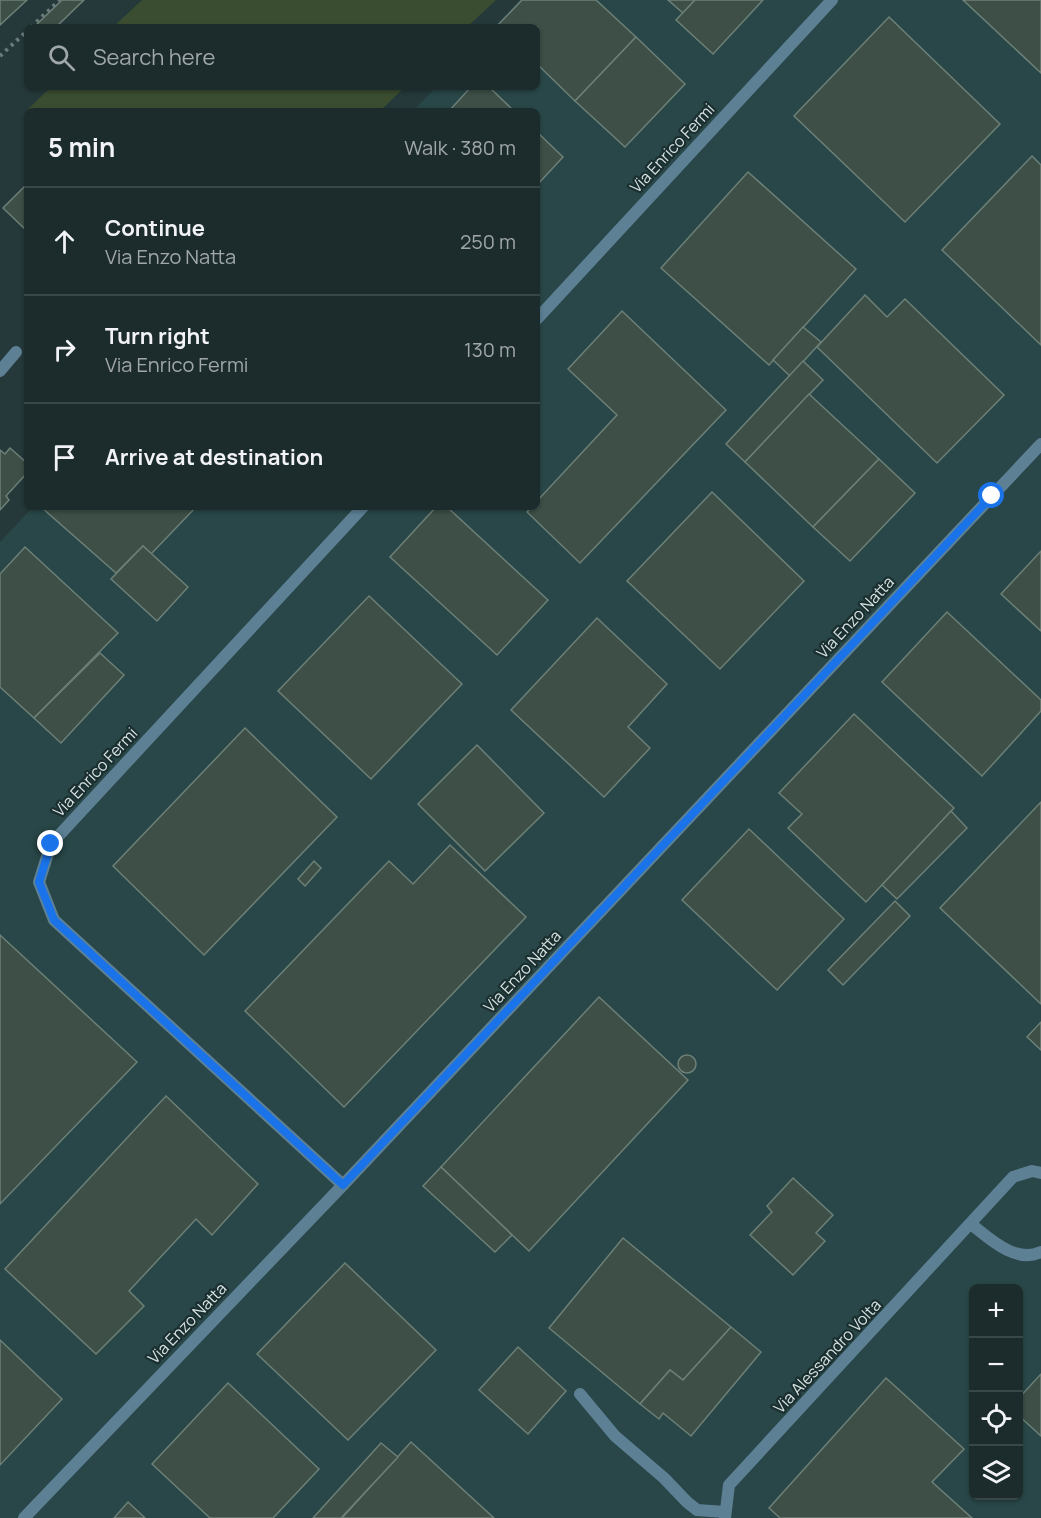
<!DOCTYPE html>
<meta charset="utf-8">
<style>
:root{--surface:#1c2b2c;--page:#253334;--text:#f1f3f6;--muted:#a0a7a9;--line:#3a4748}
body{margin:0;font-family:Manrope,sans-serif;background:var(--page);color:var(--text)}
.controls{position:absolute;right:18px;bottom:18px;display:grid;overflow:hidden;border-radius:9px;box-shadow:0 2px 4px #0004}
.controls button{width:54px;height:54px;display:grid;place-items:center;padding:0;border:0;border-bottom:2px solid var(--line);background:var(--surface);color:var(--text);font:30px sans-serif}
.stop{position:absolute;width:18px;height:18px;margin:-14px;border:4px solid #1a73e8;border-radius:50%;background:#fff}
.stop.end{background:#1a73e8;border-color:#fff;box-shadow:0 2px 6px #0008}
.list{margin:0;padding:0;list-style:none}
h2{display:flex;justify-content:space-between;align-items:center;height:78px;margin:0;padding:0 24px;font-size:26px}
h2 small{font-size:20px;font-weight:400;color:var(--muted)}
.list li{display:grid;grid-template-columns:39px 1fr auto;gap:18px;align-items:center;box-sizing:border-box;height:108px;padding:0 24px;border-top:2px solid var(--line)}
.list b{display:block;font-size:22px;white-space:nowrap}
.list p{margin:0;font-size:20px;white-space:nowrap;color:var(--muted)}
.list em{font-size:20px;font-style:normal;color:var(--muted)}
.icon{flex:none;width:33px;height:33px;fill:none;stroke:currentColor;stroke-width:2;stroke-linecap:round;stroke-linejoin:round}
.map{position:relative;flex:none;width:1041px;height:1518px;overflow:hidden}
.search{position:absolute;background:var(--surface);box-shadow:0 2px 4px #0004;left:24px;top:24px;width:516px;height:66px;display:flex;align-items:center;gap:15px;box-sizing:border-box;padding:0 21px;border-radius:9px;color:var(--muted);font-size:22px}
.panel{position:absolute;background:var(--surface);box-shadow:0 2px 4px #0004;left:24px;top:108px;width:516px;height:402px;border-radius:9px}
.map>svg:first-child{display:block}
</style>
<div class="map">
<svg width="1041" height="1518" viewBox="0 0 1041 1518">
<rect width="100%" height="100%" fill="#25393a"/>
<path fill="#294748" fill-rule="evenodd" d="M520,0h521v1518h-1041v-976l33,-35h504v-396h-124l23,-24h101v-60h-43zM974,1288h44v208h-44z"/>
<g fill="#3b4d31">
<path d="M142,0h354l-29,27h-354z"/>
<path d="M51,87h354l-25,24h-353v2l-1,-2z"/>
</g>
<g fill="#3d4f47" stroke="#6d8078" stroke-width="1.5">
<path d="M0,0h27l-27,25z"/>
<path d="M62,0h22l-28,27h-22z"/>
<path d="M522,0h74l40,37 -61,64 -38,-37v-37l-40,-1z"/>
<path d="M668,0h27l-12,13z"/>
<path d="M695,0h68l-50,54 -37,-34z"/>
<path d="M963,0h78v73z"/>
<path d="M889,17l111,107 -95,98 -111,-106z"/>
<path d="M636,37l49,47 -60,63 -50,-46z"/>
<path d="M471,87h18l25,24h-65z"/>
<path d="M537,132l26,25 -26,28z"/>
<path d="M1032,156l9,9v180l-99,-95z"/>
<path d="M748,172l108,97 -87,96 -108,-97z"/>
<path d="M27,184v47l-24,-23z"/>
<path d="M865,295l22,22 18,-18 99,96 -67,68 -120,-116z"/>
<path d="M622,311l104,99 -146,153 -53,-51 4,-5h6v-6l80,-86 -49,-46z"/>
<path d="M803,327l18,15 -31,34 -17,-16z"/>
<path d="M803,361l20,19 -78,82 -19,-18z"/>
<path d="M809,394l70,65 -66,68 -68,-65z"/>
<path d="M10,448l17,15v10l-21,23 3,4 -9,10v-60l5,4z"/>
<path d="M879,459l36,34 -65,68 -37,-34z"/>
<path d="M712,492l92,89 -84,88 -93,-88z"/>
<path d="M41,507h155l-45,47 -8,-8 -27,27z"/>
<path d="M436,507h11l101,93 -51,55 -107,-98z"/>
<path d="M143,546l45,41 -31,34 -46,-42z"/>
<path d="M25,547l93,86 -84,85 -34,-31v-113z"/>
<path d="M1041,551v80l-40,-37z"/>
<path d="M369,596l93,88 -91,95 -93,-88z"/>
<path d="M947,612l94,88v11l-59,65 -100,-94z"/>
<path d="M597,618l70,66 -39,43 22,21 -46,49 -93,-87z"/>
<path d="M100,653l24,22 -63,68 -27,-25z"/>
<path d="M854,714l100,94 -88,94 -78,-74 14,-14 -23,-21z"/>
<path d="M245,728l92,89 -133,138 -91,-89z"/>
<path d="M477,745l67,68 -59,58 -67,-67z"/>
<path d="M1041,802v202l-101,-96z"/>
<path d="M951,811l16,17 -70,71 -15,-14z"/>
<path d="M749,829l95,90 -67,71 -95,-90z"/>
<path d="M450,845l76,72 -182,190 -99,-96 144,-150 24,23z"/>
<path d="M314,861l7,7 -16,18 -7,-7z"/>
<path d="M895,901l15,15 -67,69 -15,-15z"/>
<path d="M0,935l137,127 -137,142z"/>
<path d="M599,997l89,83 -159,171 -88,-84z"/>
<path d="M1041,1022v28l-14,-13z"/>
<circle cx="687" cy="1064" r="9"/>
<path d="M166,1096l92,88 -46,51 -16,-16 -67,72 15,15 -48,48 -91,-85z"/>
<path d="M441,1167l71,68 -17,17 -72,-66z"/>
<path d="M793,1178l40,37 -17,18 9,8 -32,34 -43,-40 22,-23 -5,-6z"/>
<path d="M623,1238l108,89 -48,53 -13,-10 -30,34 -91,-76z"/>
<path d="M345,1263l91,87 -88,90 -91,-86z"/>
<path d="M731,1327l30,25 -70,84 -28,-23 -4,6 -19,-15 30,-34 13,10z"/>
<path d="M0,1340l62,59 -62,66z"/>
<path d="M518,1347l48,44 -38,43 -49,-44z"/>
<path d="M1041,1374v62l-23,-21v-16z"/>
<path d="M886,1378l78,71 -32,33 40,36h-192l-11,-10z"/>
<path d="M228,1383l91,86 -46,49h-63l-58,-54z"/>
<path d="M411,1442l83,76h-152z"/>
<path d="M381,1443l17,14 -57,61h-28z"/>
<path d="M128,1502l17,16h-31z"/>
</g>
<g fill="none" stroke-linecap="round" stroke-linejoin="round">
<g stroke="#6b7b7c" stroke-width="4" stroke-dasharray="3 4.5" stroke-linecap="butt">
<path d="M31,27l29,-27"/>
<path d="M0,56l27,-25"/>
</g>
<path stroke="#5d8095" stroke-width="12" d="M580,1394l35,42 49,42 23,24 10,8 28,2"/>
<g stroke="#5d8095" stroke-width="12">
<path d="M537,319l295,-319"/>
<path d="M0,371l16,-19"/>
<path d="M343,1185l-289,-265 -15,-38 12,-38 312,-337"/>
<path d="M971,1224c19,15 45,40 70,28"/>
<path d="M24,1518l319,-333 698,-741"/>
<path d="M725,1518l4,-33 284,-308 19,-6 9,2"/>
</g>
</g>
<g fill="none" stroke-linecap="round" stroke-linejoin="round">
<path stroke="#1a73e8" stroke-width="8" d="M51,844l-12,38 15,38 289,265 649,-689"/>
</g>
<g text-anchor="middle" stroke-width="4.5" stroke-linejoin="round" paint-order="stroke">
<g font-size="16" fill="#d7e3e3" stroke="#1b2f30">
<text transform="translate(672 148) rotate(-47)" y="6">Via Enrico Fermi</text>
<text transform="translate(855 617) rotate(-47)" y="6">Via Enzo Natta</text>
<text transform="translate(95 772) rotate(-47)" y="6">Via Enrico Fermi</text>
<text transform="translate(522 971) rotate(-47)" y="6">Via Enzo Natta</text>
<text transform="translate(187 1323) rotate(-46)" y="6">Via Enzo Natta</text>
<text transform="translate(827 1356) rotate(-47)" y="6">Via Alessandro Volta</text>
</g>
</g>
</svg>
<div class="controls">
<button>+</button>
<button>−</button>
<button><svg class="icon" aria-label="locate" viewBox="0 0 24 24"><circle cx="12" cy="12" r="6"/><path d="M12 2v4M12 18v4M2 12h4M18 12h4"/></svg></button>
<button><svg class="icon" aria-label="layers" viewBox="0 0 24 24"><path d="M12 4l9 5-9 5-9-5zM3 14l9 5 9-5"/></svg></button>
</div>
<div class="stop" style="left:992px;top:496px"></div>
<div class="stop end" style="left:51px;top:844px"></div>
<div class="search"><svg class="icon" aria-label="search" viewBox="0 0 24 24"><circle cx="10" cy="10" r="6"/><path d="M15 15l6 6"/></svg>Search here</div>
<section class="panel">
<h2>5 min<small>Walk · 380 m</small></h2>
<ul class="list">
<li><svg class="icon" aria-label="ahead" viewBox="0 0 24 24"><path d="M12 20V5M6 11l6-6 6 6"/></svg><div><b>Continue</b><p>Via Enzo Natta</p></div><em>250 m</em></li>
<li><svg class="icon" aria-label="right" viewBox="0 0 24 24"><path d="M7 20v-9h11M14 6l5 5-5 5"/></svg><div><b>Turn right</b><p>Via Enrico Fermi</p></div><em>130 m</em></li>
<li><svg class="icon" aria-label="arrive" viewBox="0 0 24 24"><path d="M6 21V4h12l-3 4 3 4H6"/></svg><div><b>Arrive at destination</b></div></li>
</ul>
</section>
</div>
